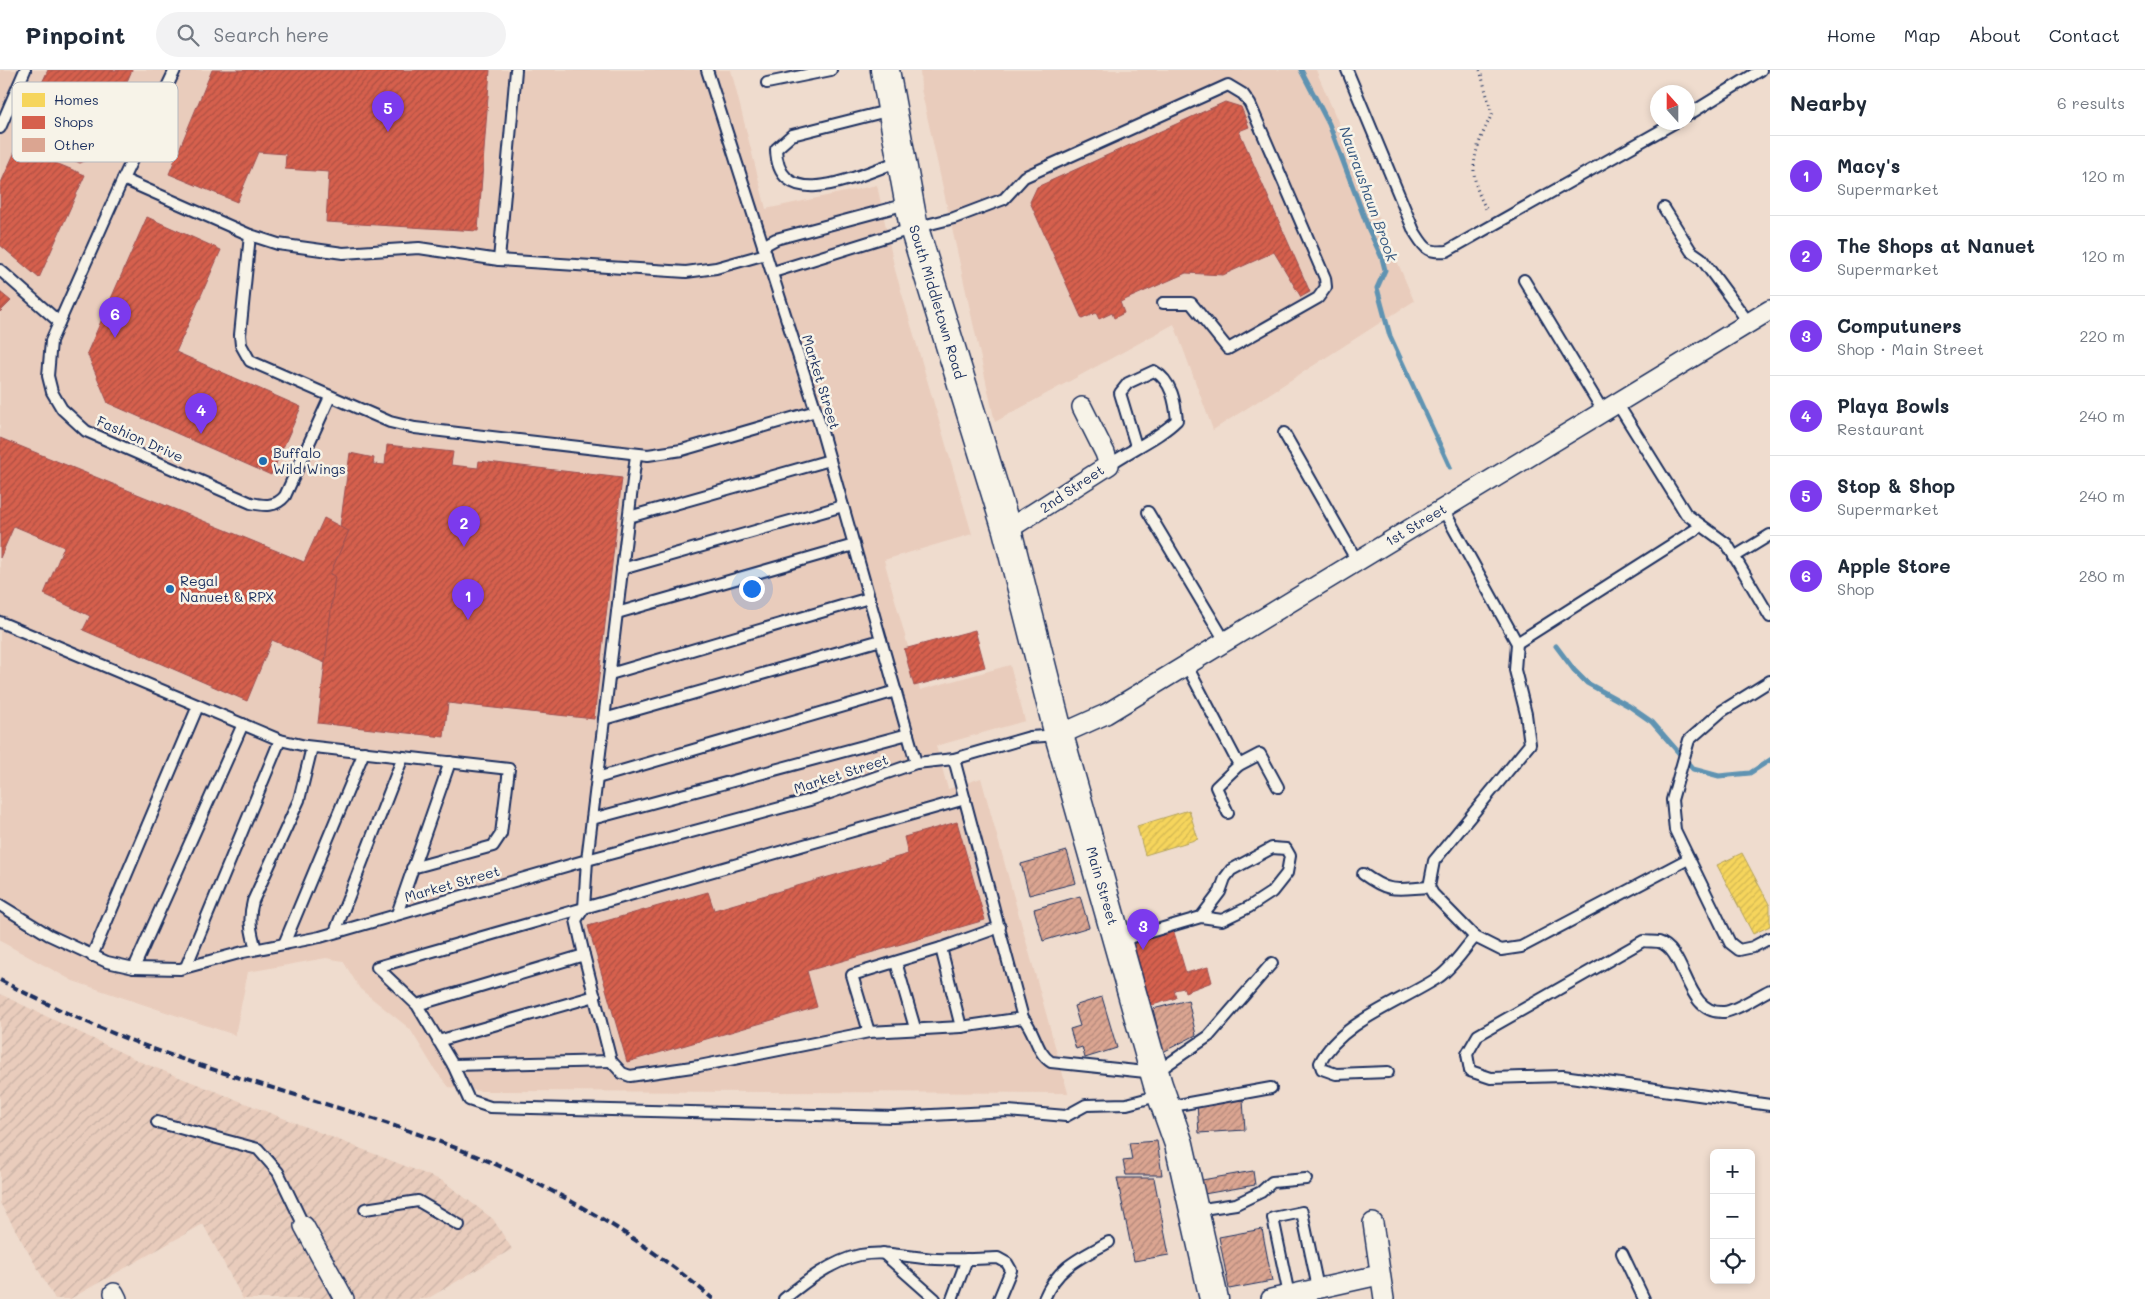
<!DOCTYPE html>
<meta charset="utf-8">
<style>
:root{--surface:#fff;--page:#f2f2f3;--text:#1f2937;--muted:#747a83;--line:#e0e1e3;--accent:#7c3aed}
body{margin:0;font-family:Mali,sans-serif;background:var(--page);color:var(--text)}
.controls{position:absolute;right:15px;bottom:15px;display:grid;overflow:hidden;border-radius:8px;box-shadow:0 2px 8px #0003}
.controls button{width:45px;height:45px;display:grid;place-items:center;padding:0;border:0;border-bottom:1px solid var(--line);background:var(--surface);color:var(--text);font:25px sans-serif}
.compass{position:absolute;left:1650px;top:15px;width:45px;height:45px;border-radius:50%;background:var(--surface);box-shadow:0 2px 8px #0003;rotate:339deg}
.you{position:absolute;left:751px;top:518px;width:18px;height:18px;margin:-12px;border:4px solid #fff;border-radius:50%;background:#1a73e8;box-shadow:0 0 0 8px #1a73e833}
.badge{display:grid;place-items:center;width:32px;height:32px;border-radius:50%;background:var(--accent);color:#fff;font-size:16px;font-weight:700}
.pin{position:absolute;translate:-50% -41px;filter:drop-shadow(0 1px 2px #0008)}
.pin::after{content:'';position:absolute;top:26px;width:18px;height:15px;background:inherit;clip-path:polygon(0 0,100% 0,50% 100%)}
.list{margin:0;padding:0;list-style:none}
h2{display:flex;justify-content:space-between;align-items:center;height:65px;margin:0;padding:0 20px;font-size:21px}
h2 small{font-size:16px;font-weight:400;color:var(--muted)}
.list li{display:grid;grid-template-columns:32px 1fr auto;gap:15px;align-items:center;box-sizing:border-box;height:80px;padding:0 20px;border-top:1px solid var(--line)}
.list b{display:block;font-size:19px;white-space:nowrap}
.list p{margin:0;font-size:16px;white-space:nowrap;color:var(--muted)}
.list em{font-size:16px;font-style:normal;color:var(--muted)}
.icon{flex:none;width:28px;height:28px;fill:none;stroke:currentColor;stroke-width:2;stroke-linecap:round;stroke-linejoin:round}
.map{position:relative;flex:none;width:1770px;height:1229px;overflow:hidden}
header{display:flex;align-items:center;gap:30px;box-sizing:border-box;height:70px;padding:0 25px;background:var(--surface);border-bottom:1px solid var(--line)}
header strong{font-size:24px}
nav{display:flex;gap:28px;margin-inline-start:auto;font-size:18px}
.search{width:350px;height:45px;background:var(--page);display:flex;align-items:center;gap:12px;box-sizing:border-box;padding:0 18px;border-radius:28px;color:var(--muted);font-size:19px}
main{display:flex}
aside{flex:1;background:var(--surface)}
.map>svg:first-child{display:block}
</style>
<header>
<strong>Pinpoint</strong>
<div class="search"><svg class="icon" aria-label="search" viewBox="0 0 24 24"><circle cx="10" cy="10" r="6"/><path d="M15 15l6 6"/></svg>Search here</div>
<nav><a>Home</a><a>Map</a><a>About</a><a>Contact</a></nav>
</header>
<main>
<div class="map">
<svg width="1770" height="1229" viewBox="0 0 1770 1229">
<defs>
<pattern id="industrial-furrows" width="10" height="10" patternUnits="userSpaceOnUse" patternTransform="scale(1.25)"><rect width="10" height="10" fill="#e9ccbc"/><path d="M-1 1l2-2M0 10L10 0M9 11l2-2" fill="none" stroke="#c7b0a4"/></pattern>
<pattern id="homes-hatch" width="6" height="6" patternUnits="userSpaceOnUse" patternTransform="scale(1.25)"><rect width="6" height="6" fill="#f6d55c"/><path d="M-1 1l2-2M0 6l6-6M5 7l2-2" fill="none" stroke="#d2b752"/></pattern>
<pattern id="shops-hatch" width="6" height="6" patternUnits="userSpaceOnUse" patternTransform="scale(1.25)"><rect width="6" height="6" fill="#d6604d"/><path d="M-1 1l2-2M0 6l6-6M5 7l2-2" fill="none" stroke="#ad5043"/></pattern>
<pattern id="building-hatch" width="6" height="6" patternUnits="userSpaceOnUse" patternTransform="scale(1.25)"><rect width="6" height="6" fill="#dba591"/><path d="M-1 1l2-2M0 6l6-6M5 7l2-2" fill="none" stroke="#b1877a"/></pattern>
</defs>
<rect width="100%" height="100%" fill="#efdcce"/>
<filter id="ink" filterUnits="userSpaceOnUse"><feTurbulence type="fractalNoise" baseFrequency=".02" numOctaves="2"/><feDisplacementMap in="SourceGraphic" scale="10" xChannelSelector="R" yChannelSelector="G"/><feConvolveMatrix kernelMatrix="1 2 1 2 8 2 1 2 1" color-interpolation-filters="sRGB"/></filter>
<g filter="url(#ink)">
<g fill="#e9ccbc">
<path d="M0,0h731l35,139 111,-24 18,85 77,264 -88,26 36,130 90,-25 15,56 -89,25 12,43 33,-11 87,315 -587,-2 -20,-2 -12,-2 -14,-17 -25,-41 -50,-40 -17,-28 -17,-3 -78,14 -13,63 -162,-54 -73,-40z"/>
<path d="M920,0h396l98,231 -201,129 -39,-106 -179,98 -74,-333z"/>
</g>
<path fill="url(#industrial-furrows)" d="M0,924l141,68 302,119 50,38 19,30 -85,50h-184l-40,-75 -133,75h-15l-55,-96z"/>
<g fill="url(#homes-hatch)" stroke="#b4a35d">
<path d="M1189,740l9,29 -53,16 -8,-29z"/>
<path d="M1742,783l28,53v20l-17,8 -36,-69z"/>
</g>
<g fill="url(#shops-hatch)" stroke="#9e5152">
<path d="M48,0h84l-38,87 -14,6 -63,-27z"/>
<path d="M212,0h278l-12,161 -152,-9 3,-50 -44,-3 1,-15 -28,-2 -21,50 -68,-28z"/>
<path d="M1225,32l16,5 8,20 -10,4 71,161 -9,5 -27,-45 -51,23 -37,-2 -66,29 4,11 -10,5 -2,-5 -13,6 -3,-6 -14,6 -52,-117 7,-15z"/>
<path d="M17,77l68,28 -46,103 -39,-33v-60z"/>
<path d="M147,147l74,33 -45,102 125,55 -30,68 -163,-72 -21,-50z"/>
<path d="M0,222l11,9 -11,11z"/>
<path d="M0,368l304,124 20,-44 25,13 -19,43 5,2 -10,87 -53,-23 -25,61 -164,-71 7,-14 -46,-22 20,-47 -50,-21 -14,32z"/>
<path d="M387,375l66,7 -2,13 27,3 1,-7 143,17 -28,241 -146,-16 -4,34 -126,-14 17,-147 -5,-2 19,-43 -9,-4 10,-74 24,5 -1,6 12,1z"/>
<path d="M975,560l10,37 -71,19 -10,-37z"/>
<path d="M957,752l28,98 -178,51 10,36 -190,55 -39,-136 120,-34 6,18 194,-56 -4,-17z"/>
<path d="M1173,859l13,44 22,-6 4,15 -27,10 -1,-4 -10,2 2,8 -27,8 -18,-66z"/>
</g>
<g fill="none" stroke-linecap="round" stroke-linejoin="round">
<g stroke="#5e93b2" stroke-width="5">
<path d="M1301,0l28,54 40,106 13,28 3,12 -8,18 13,48 60,131"/>
<path d="M1556,576l18,24 13,13 42,23 23,16 41,47 26,7 31,-3 20,-13"/>
</g>
</g>
<g fill="url(#building-hatch)" stroke="#1b2f5e">
<path d="M1067,781l9,32 -47,12 -8,-31z"/>
<path d="M1080,826l9,31 -46,14 -9,-32z"/>
<path d="M1102,927l15,51 -32,10 -3,-11 -6,2 -6,-20 10,-3 -6,-20z"/>
<path d="M1188,930l8,35 -33,17 -10,-43z"/>
<path d="M1243,1030l2,30 -46,3 -2,-29z"/>
<path d="M1157,1071l5,34h-36l-3,-14 9,-1 -3,-17z"/>
<path d="M1253,1101l2,14 -51,9 -2,-14z"/>
<path d="M1117,1108h37l15,77 -35,6z"/>
<path d="M1262,1159l10,52 -43,8 -10,-52z"/>
</g>
<g fill="none" stroke-linecap="round" stroke-linejoin="round">
<g stroke="#1b2f5e" stroke-width="14">
<g id="lane">
<path d="M175,0l-52,109 -72,162 -3,35 4,16 10,17 24,22 165,72c14,3 25,4 34,-7l45,-99"/>
<path d="M707,0l109,341 100,352"/>
<path d="M1347,0l67,161c11,17 12,22 33,20l229,-129"/>
<path d="M767,13l64,-13"/>
<path d="M891,40l-99,25 -16,14c2,69 89,23 124,12"/>
<path d="M1688,45l73,-45"/>
<path d="M0,58l25,-58"/>
<path d="M123,109l127,56 28,9 65,9 76,-5 80,12 187,12 30,-4 50,-14"/>
<path d="M1664,138l27,43 10,7 48,65"/>
<path d="M250,165l-10,100 1,10 9,16 140,61 25,6 233,27 34,-5 134,-39"/>
<path d="M763,176l13,-7 131,-35"/>
<path d="M499,190l17,-190"/>
<path d="M0,200l59,52"/>
<path d="M773,202l141,-44 40,-10 50,-19 20,-22 204,-92 15,9 7,10 75,174 1,9 -8,11 -90,51 -37,-46h-28"/>
<path d="M1524,210l79,131"/>
<path d="M1617,333l69,111 41,30 43,73"/>
<path d="M1284,363l73,128"/>
<path d="M636,385l-49,405 -3,48 381,-109"/>
<path d="M1109,395c21,-15 50,-27 68,-45 -2,-18 -5,-39 -23,-49l-26,12 -8,10 16,53"/>
<path d="M1443,439l74,134 -2,27 11,44 4,30 -96,117 -5,26 4,7 42,43 26,13 20,-3 167,-88"/>
<path d="M1148,442l77,129"/>
<path d="M629,447l201,-57"/>
<path d="M1734,487l36,-22"/>
<path d="M622,499l221,-63"/>
<path d="M617,543l237,-68"/>
<path d="M0,552l280,118 26,6 203,23 -8,65 -8,12 -81,22"/>
<path d="M1517,573l184,-117"/>
<path d="M1186,594l53,101"/>
<path d="M610,604l259,-76"/>
<path d="M1770,611l-48,30 -33,29 -17,60 3,30 55,113 9,7 14,-3 17,-9"/>
<path d="M604,649l277,-79"/>
<path d="M954,689l69,259 -62,9 -92,5 -17,-57 89,-27 59,-21"/>
<path d="M597,708l299,-87"/>
<path d="M1228,743l-12,-26 23,-22 21,-11 18,33"/>
<path d="M592,749l316,-85"/>
<path d="M1363,804c28,20 33,15 66,13"/>
<path d="M0,835l49,30 58,27 27,6 46,1 63,-17 77,-15 267,-77 223,-60 106,-37 38,-4 76,-22 29,-2"/>
<path d="M584,838l-8,12 8,35"/>
<path d="M397,844l53,-152"/>
<path d="M335,862l68,-175"/>
<path d="M1119,871l82,-24 21,3 27,-13 23,-15 15,-19 3,-17 -4,-7 -14,-1 -41,22 -6,8 -5,14 -19,25"/>
<path d="M284,874l80,-192"/>
<path d="M941,878l20,79"/>
<path d="M256,879c-5,-17 -8,-30 -3,-48l46,-101 13,-53"/>
<path d="M92,886l106,-250"/>
<path d="M896,892l19,66"/>
<path d="M186,897l94,-227"/>
<path d="M134,898l109,-244"/>
<path d="M1770,920c-11,5 -34,21 -46,22 -39,3 -37,-62 -65,-70 -5,-1 -11,0 -16,-1l-165,94 -11,19 3,17 21,7 72,-2 207,29"/>
<path d="M417,935l36,60 158,-4 -27,-106 -167,50 -40,-38 207,-59"/>
<path d="M1023,948c12,12 13,35 28,44l104,11 54,-37 63,-73"/>
<path d="M438,971l157,-45"/>
<path d="M611,991l11,12 8,3 69,-10 170,-34"/>
<path d="M453,995l16,35 21,7 404,10 114,-6 58,5 20,-11 41,-1 34,-9"/>
<path d="M1388,1002l-52,2 -14,-5 -2,-6c20,-41 83,-62 119,-86 14,-10 25,-28 36,-40"/>
<path d="M1167,1037l104,-19"/>
<path d="M157,1052l101,27 20,23 26,54"/>
<path d="M365,1139l53,-8 41,24"/>
<path d="M1196,1140l40,-6 25,-12 11,-10 34,-3"/>
<path d="M883,1183l52,46"/>
<path d="M1622,1183l22,46"/>
<path d="M1289,1225l-16,-77 29,-6 16,76"/>
<path d="M784,1229c22,-18 48,-38 76,-44 25,-5 51,3 76,4 21,1 42,0 62,-1l9,5 4,7 -12,29"/>
<path d="M952,1229l15,-40"/>
<path d="M1044,1229c13,-32 36,-41 65,-57"/>
</g>
</g>
<g stroke="#1b2f5e" stroke-width="22">
<g id="street">
<path d="M1007,460l102,-65 -4,-12 -23,-46"/>
<path d="M1059,665l47,-21 664,-404"/>
<path d="M1373,1153l11,76"/>
<path d="M304,1156l40,73"/>
<path d="M114,1223l3,6"/>
<path d="M1271,1229l108,-24"/>
</g>
</g>
<g stroke="#1b2f5e" stroke-width="31">
<path id="secondary" d="M885,0l29,158 93,302 52,205 99,350 21,59 35,155"/>
</g>
<path stroke="#1b2f5e" stroke-width="3" stroke-dasharray="1 4" stroke-linecap="butt" d="M1480,0l12,44c-19,39 -27,59 -4,98"/>
<use href="#lane" stroke="#f7f3e8" stroke-width="10"/>
<use href="#street" stroke="#f7f3e8" stroke-width="19"/>
<use href="#secondary" stroke="#f7f3e8" stroke-width="28"/>
<path stroke="#1b2f5e" stroke-width="4" stroke-dasharray="8 4" stroke-linecap="butt" d="M0,910c55,29 111,54 170,75 103,36 210,61 311,103 84,35 162,81 232,141"/>
</g>
</g>
<g fill="#1f6fb2" stroke="#f7f3e8" stroke-width="2">
<circle cx="263" cy="391" r="5"/>
<circle cx="170" cy="519" r="5"/>
</g>
<g text-anchor="middle" stroke-width="5" stroke-linejoin="round" paint-order="stroke">
<g font-size="14" fill="#1b2f5e" stroke="#f7f3e8">
<text transform="translate(937 232) rotate(73)" y="5">South Middletown Road</text>
<text transform="translate(821 312) rotate(73)" y="5">Market Street</text>
<text transform="translate(140 369) rotate(24)" y="5">Fashion Drive</text>
<text transform="translate(1072 419) rotate(-34)" y="5">2nd Street</text>
<text transform="translate(1416 455) rotate(-31)" y="5">1st Street</text>
<text transform="translate(841 704) rotate(-18)" y="5">Market Street</text>
<text transform="translate(452 814) rotate(-16)" y="5">Market Street</text>
<text transform="translate(1102 816) rotate(74)" y="5">Main Street</text>
</g>
<g font-size="14" fill="#1b2f5e" stroke="#f7f3e8" text-anchor="start">
<text x="273" y="388">Buffalo<tspan x="273" dy="16">Wild Wings</tspan></text>
<text x="180" y="516">Regal<tspan x="180" dy="16">Nanuet &amp; RPX</tspan></text>
</g>
<g font-size="15" font-style="italic" fill="#375981" stroke="#f7f3e8">
<text transform="translate(1368 124) rotate(70)" y="5">Nauraushaun Brook</text>
</g>
</g>
<rect x="12" y="12" width="166" height="80" rx="8" fill="#f7f3e8" stroke="#b5b8bf" stroke-width="1"/>
<rect x="22" y="23" width="23" height="14" fill="#f6d55c"/>
<rect x="22" y="46" width="23" height="13" fill="#d6604d"/>
<rect x="22" y="68" width="23" height="14" fill="#dba591"/>
<g font-size="14" fill="#1b2f5e">
<text x="54" y="35">Homes</text>
<text x="54" y="57">Shops</text>
<text x="54" y="80">Other</text>
</g>
</svg>
<div class="controls">
<button>+</button>
<button>−</button>
<button><svg class="icon" aria-label="locate" viewBox="0 0 24 24"><circle cx="12" cy="12" r="6"/><path d="M12 2v4M12 18v4M2 12h4M18 12h4"/></svg></button>
</div>
<svg class="compass" viewBox="-18 -18 36 36"><path d="M0-13l5 13h-10z" fill="#e53935"/><path d="M0 13l5-13h-10z" fill="#747a83"/></svg>
<div class="you"></div>
<div class="pin badge" style="left:468px;top:550px">1</div>
<div class="pin badge" style="left:464px;top:477px">2</div>
<div class="pin badge" style="left:1143px;top:880px">3</div>
<div class="pin badge" style="left:201px;top:364px">4</div>
<div class="pin badge" style="left:388px;top:62px">5</div>
<div class="pin badge" style="left:115px;top:268px">6</div>
</div>
<aside>
<h2>Nearby<small>6 results</small></h2>
<ul class="list">
<li><span class="badge">1</span><div><b>Macy's</b><p>Supermarket</p></div><em>120 m</em></li>
<li><span class="badge">2</span><div><b>The Shops at Nanuet</b><p>Supermarket</p></div><em>120 m</em></li>
<li><span class="badge">3</span><div><b>Computuners</b><p>Shop · Main Street</p></div><em>220 m</em></li>
<li><span class="badge">4</span><div><b>Playa Bowls</b><p>Restaurant</p></div><em>240 m</em></li>
<li><span class="badge">5</span><div><b>Stop &amp; Shop</b><p>Supermarket</p></div><em>240 m</em></li>
<li><span class="badge">6</span><div><b>Apple Store</b><p>Shop</p></div><em>280 m</em></li>
</ul>
</aside>
</main>
